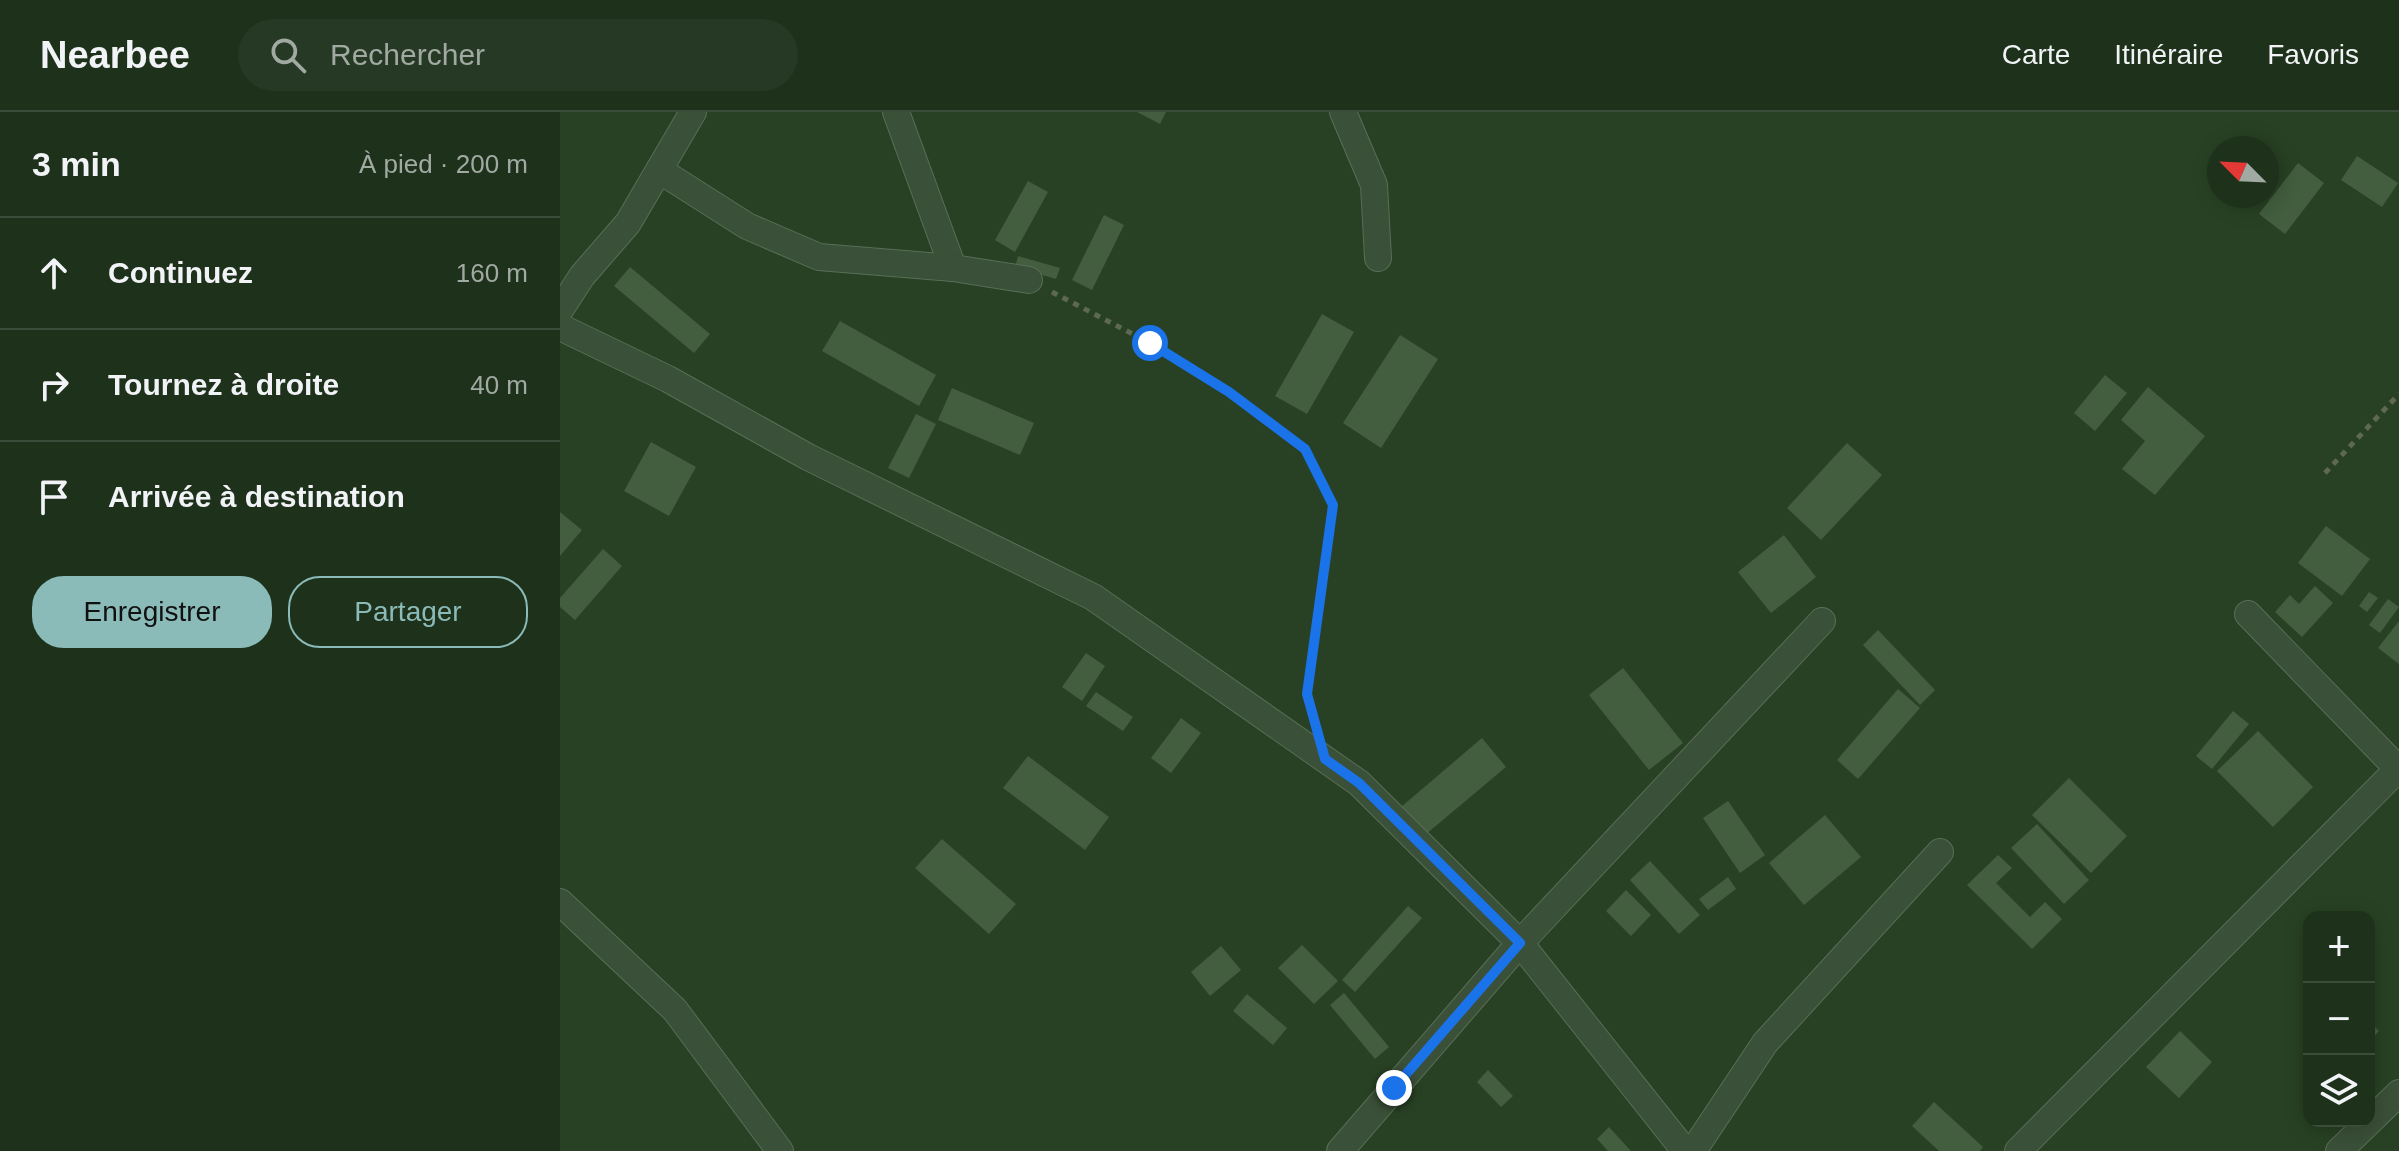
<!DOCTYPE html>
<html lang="fr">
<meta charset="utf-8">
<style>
:root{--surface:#1e311b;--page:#263924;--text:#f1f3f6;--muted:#a1a9a3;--line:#3c4c3a;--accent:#8bbbb9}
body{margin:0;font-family:Arial,sans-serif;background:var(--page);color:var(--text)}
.controls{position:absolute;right:24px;bottom:24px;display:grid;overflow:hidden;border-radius:16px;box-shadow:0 4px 20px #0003}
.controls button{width:72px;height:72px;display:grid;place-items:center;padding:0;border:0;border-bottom:2px solid var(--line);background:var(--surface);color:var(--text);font:40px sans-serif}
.compass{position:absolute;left:1647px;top:24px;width:72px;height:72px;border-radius:50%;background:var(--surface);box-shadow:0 4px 20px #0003;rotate:294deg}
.stop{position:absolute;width:24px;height:24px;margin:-18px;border:6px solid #1a73e8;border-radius:50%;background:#fff}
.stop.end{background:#1a73e8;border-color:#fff;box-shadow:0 2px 8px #0008}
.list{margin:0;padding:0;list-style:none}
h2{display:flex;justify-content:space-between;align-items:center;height:104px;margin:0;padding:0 32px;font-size:34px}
h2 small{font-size:26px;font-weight:400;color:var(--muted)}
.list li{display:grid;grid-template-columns:52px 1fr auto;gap:24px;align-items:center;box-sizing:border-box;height:112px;padding:0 32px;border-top:2px solid var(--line)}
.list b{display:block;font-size:30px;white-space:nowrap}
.list em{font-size:26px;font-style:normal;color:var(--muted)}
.actions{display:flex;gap:16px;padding:24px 32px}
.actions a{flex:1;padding:18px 0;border:2px solid var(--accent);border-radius:32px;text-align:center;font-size:28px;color:var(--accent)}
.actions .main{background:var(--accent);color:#111}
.icon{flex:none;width:44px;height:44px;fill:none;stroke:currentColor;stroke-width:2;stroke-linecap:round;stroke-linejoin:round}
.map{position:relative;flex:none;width:1839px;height:1039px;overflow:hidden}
header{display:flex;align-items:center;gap:48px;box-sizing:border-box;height:112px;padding:0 40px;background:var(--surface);border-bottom:2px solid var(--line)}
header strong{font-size:38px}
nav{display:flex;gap:44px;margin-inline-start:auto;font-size:28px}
.search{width:560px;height:72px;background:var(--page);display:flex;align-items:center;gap:20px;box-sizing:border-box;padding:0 28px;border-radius:44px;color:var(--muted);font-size:30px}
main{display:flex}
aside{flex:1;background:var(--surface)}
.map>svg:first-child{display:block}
</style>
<header>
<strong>Nearbee</strong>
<div class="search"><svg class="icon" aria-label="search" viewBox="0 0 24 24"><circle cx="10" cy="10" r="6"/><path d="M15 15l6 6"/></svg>Rechercher</div>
<nav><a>Carte</a><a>Itinéraire</a><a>Favoris</a></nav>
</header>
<main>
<aside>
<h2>3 min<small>À pied · 200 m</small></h2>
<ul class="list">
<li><svg class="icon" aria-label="ahead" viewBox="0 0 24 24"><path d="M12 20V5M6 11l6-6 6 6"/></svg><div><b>Continuez</b></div><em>160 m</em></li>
<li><svg class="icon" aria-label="right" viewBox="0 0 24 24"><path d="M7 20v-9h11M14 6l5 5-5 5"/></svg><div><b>Tournez à droite</b></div><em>40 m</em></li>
<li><svg class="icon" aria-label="arrive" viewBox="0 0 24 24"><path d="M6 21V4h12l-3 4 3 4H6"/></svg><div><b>Arrivée à destination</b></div></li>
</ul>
<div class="actions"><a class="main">Enregistrer</a><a>Partager</a></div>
</aside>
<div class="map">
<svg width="1839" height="1039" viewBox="0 0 1839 1039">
<rect width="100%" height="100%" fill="#284124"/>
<g fill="#425e3e">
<path d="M577,0h29l-6,12z"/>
<path d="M1797,44l41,27 -16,24 -41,-27z"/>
<path d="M1738,51l26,20 -39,51 -26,-20z"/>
<path d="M468,69l20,11 -33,60 -20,-12z"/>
<path d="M544,103l20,10 -32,65 -20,-10z"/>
<path d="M458,144l42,12 -4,11 -41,-12z"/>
<path d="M70,155l80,67 -16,19 -80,-67z"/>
<path d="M762,202l32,18 -47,82 -32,-18z"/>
<path d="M280,209l96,54 -17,31 -97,-55z"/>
<path d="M840,223l38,24 -57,89 -38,-25z"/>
<path d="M1545,263l22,18 -32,38 -21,-18z"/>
<path d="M1588,275l57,49 -50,59 -33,-26 23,-28 -24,-21z"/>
<path d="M392,276l82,35 -14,32 -82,-35z"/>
<path d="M356,302l20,10 -27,54 -21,-10z"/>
<path d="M91,330l45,25 -27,49 -45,-25z"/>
<path d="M1287,331l35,32 -61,65 -34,-32z"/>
<path d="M0,400l22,18 -22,26z"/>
<path d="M1766,414l44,33 -28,37 -44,-33z"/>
<path d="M1224,423l32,42 -45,36 -33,-41z"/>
<path d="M43,437l19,17 -47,54 -15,-13v-9z"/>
<path d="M1755,474l18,17 -31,34 -27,-25 15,-17 9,9z"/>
<path d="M1809,480l9,6 -11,14 -8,-6z"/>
<path d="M1828,487l11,8 -19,26 -11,-8z"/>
<path d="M1839,509v43l-21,-16z"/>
<path d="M1318,518l57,60 -15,15 -57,-60z"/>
<path d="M526,541l19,13 -23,35 -20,-14z"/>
<path d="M1063,556l60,75 -34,27 -60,-75z"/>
<path d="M1338,577l22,19 -62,71 -21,-19z"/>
<path d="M536,580l37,25 -10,14 -37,-25z"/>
<path d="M1673,599l16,13 -37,45 -16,-13z"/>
<path d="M621,606l20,15 -30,40 -20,-15z"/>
<path d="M1698,619l55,56 -40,40 -56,-56z"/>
<path d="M922,626l24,29 -81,68 -24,-28z"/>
<path d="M468,644l81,61 -24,33 -82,-62z"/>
<path d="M1509,666l58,58 -36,37 -59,-58z"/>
<path d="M1168,689l37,54 -25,18 -37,-55z"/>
<path d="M1265,703l36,42 -57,48 -35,-42z"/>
<path d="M1477,712l52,56 -25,24 -53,-56z"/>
<path d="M382,727l74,65 -27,30 -74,-66z"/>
<path d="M1438,743l14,13 -16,15 34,34 15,-15 17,17 -30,30 -65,-64z"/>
<path d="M1090,749l50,54 -21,19 -49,-54z"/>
<path d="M1168,765l8,12 -28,21 -9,-11z"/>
<path d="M1066,778l25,25 -20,21 -25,-25z"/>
<path d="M848,794l14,12 -67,74 -13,-12z"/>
<path d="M742,833l36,36 -24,23 -36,-36z"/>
<path d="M661,834l20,24 -31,26 -19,-24z"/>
<path d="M784,881l45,54 -14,12 -45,-54z"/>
<path d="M687,882l40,34 -14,17 -40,-34z"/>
<path d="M1809,909l10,10 -10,11z"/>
<path d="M1620,919l32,31 -33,36 -33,-31z"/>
<path d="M928,958l25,26 -12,11 -24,-25z"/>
<path d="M1374,990l49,45 -3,4h-41l-27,-25z"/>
<path d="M1049,1015l22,24h-23l-11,-12z"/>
</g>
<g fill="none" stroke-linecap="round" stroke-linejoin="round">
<g stroke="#596e56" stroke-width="28">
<g id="minor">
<path d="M336,0l57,156"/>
<path d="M783,0l31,73 4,73"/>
<path d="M99,58l88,56 72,31 134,11 76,12"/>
<path d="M0,198l22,-34 46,-53 65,-111"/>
<path d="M0,215l108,52 140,78 285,140 266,186 161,160 165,208"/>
<path d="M1688,502l151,156"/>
<path d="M0,790l115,108 105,141"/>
<path d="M780,1039l180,-208 302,-322"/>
<path d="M1133,1039l72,-108 175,-191"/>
<path d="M1458,1039l381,-383"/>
<path d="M1779,1039l60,-58"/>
</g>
</g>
<g stroke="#5e6950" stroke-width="5" stroke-dasharray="6 6" stroke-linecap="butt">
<path d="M492,180l98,51 79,49 76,57 28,56 -26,189 6,22"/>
<path d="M1765,361l74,-79"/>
</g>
<use href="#minor" stroke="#3b5038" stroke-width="26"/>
</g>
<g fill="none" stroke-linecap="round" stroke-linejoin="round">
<path stroke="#1a73e8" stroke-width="10" d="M590,231l79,49 76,57 28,56 -26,189 18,65 34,24 161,160 -126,145"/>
</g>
</svg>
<div class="controls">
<button>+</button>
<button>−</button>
<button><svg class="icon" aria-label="layers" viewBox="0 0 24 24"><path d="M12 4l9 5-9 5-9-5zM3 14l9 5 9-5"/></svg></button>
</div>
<svg class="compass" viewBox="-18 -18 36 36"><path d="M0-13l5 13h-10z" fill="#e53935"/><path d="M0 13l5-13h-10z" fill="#a1a9a3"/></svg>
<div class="stop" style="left:590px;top:231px"></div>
<div class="stop end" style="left:834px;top:976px"></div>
</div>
</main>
